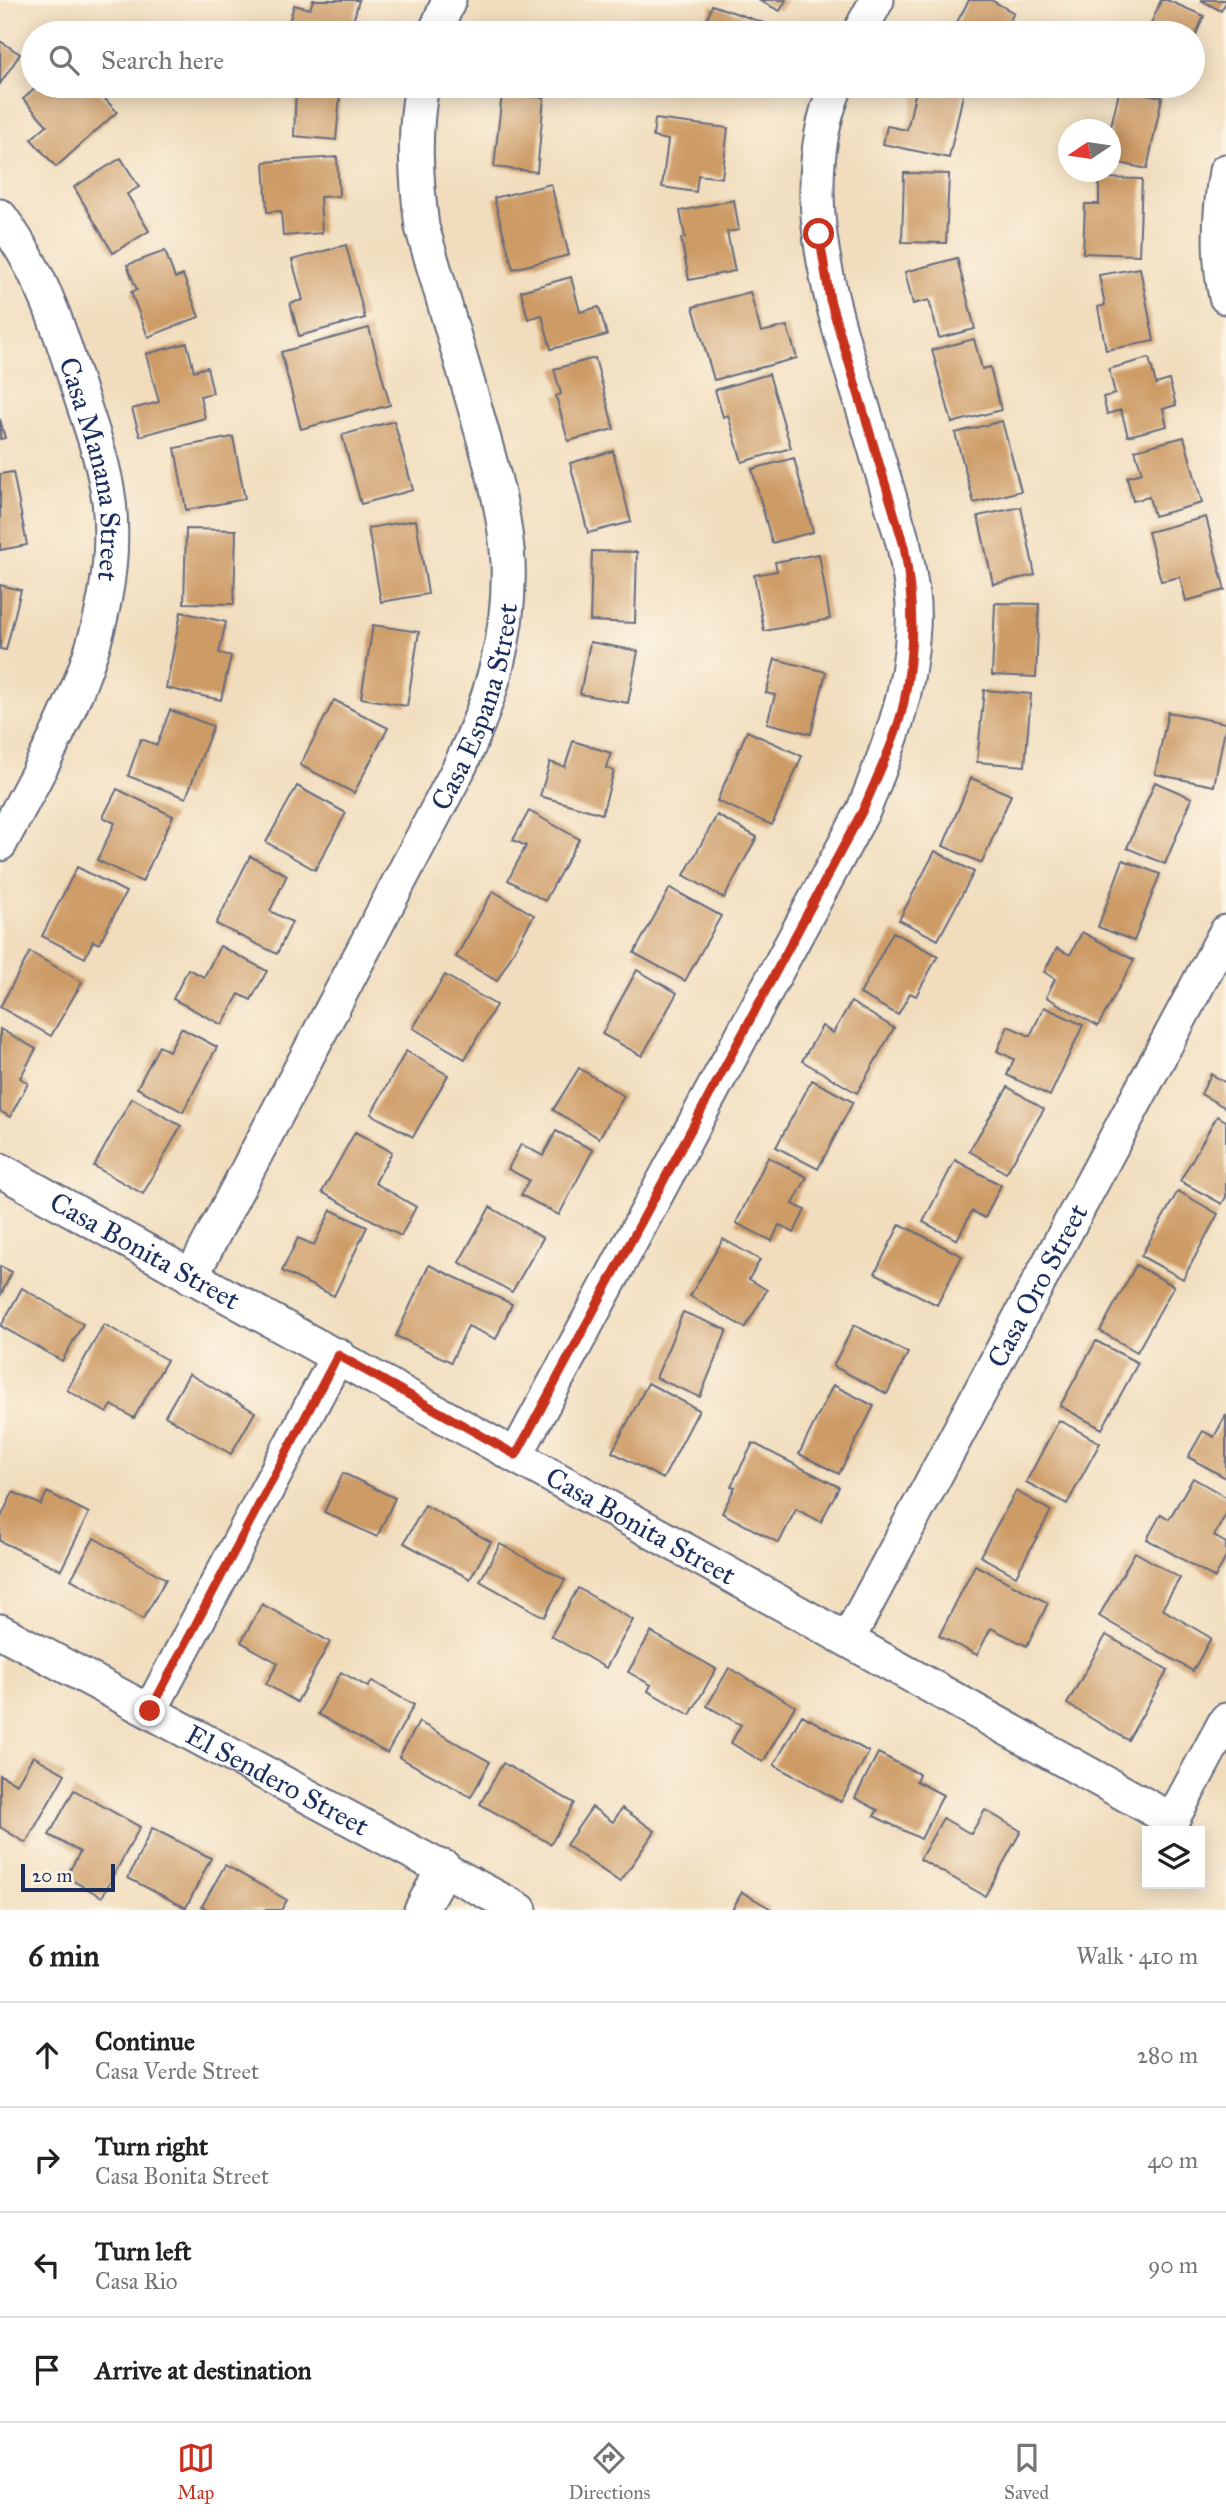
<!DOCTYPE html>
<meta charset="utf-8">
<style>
:root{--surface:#fff;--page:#f6f6f6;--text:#222;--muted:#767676;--line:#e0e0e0;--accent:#c8321e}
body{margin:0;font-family:"IM FELL Great Primer",serif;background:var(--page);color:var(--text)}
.controls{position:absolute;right:21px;bottom:21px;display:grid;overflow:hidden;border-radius:0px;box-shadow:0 4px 18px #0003}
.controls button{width:63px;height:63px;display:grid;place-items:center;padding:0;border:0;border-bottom:2px solid var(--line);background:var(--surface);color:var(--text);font:35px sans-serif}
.compass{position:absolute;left:1058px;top:119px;width:63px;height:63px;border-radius:50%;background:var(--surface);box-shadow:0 4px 18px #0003;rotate:257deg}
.scale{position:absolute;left:21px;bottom:18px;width:94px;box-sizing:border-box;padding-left:7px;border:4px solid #1b2f5e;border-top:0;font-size:19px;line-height:24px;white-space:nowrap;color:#1b2f5e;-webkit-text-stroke:5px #fcf5e5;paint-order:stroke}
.stop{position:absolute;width:21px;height:21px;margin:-16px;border:5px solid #c8321e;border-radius:50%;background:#fff}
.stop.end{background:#c8321e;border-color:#fff;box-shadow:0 2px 7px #0008}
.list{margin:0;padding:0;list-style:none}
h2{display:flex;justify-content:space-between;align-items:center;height:91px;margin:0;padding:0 28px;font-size:30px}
h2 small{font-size:23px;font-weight:400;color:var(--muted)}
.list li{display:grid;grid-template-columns:46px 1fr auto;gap:21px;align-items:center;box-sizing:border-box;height:105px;padding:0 28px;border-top:2px solid var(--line)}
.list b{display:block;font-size:26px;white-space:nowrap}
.list p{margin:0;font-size:23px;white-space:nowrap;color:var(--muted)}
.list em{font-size:23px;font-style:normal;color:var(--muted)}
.icon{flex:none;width:38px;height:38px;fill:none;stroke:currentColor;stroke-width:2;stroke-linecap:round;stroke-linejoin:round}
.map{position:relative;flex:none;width:1226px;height:1910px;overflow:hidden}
.search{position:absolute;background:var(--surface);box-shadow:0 4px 18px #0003;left:21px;right:21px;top:21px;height:77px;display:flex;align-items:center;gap:18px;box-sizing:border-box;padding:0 24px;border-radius:38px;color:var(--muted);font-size:26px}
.sheet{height:511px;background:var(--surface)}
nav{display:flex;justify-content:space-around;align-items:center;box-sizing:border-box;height:98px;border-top:2px solid var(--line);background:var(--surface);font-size:19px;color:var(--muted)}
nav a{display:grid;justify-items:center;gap:4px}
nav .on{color:var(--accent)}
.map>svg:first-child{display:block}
</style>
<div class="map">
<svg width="1226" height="1910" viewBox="0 0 1226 1910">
<rect width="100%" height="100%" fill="#fcf5e5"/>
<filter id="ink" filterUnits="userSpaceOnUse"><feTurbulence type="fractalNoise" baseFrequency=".0143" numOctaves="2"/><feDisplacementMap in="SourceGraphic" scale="14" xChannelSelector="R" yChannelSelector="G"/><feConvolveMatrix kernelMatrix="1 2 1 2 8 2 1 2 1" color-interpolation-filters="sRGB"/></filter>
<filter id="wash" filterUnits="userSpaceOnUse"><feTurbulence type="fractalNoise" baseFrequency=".00686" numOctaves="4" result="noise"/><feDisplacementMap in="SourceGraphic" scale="28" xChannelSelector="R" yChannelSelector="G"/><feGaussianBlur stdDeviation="1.57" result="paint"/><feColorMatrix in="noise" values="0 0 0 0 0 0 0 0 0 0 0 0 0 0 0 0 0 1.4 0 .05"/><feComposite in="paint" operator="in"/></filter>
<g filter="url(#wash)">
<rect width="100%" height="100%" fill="#f1ddbd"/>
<g id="blocks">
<g fill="#cd9b66">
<path d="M313,0h46l-9,33h-64l8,-28 16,4z"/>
<path d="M758,0h28l-6,11z"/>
<path d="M969,0h22l23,13 -11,20h-52z"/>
<path d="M1161,0h6l37,16 -11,25v-8h-46z"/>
<path d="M1201,0h25v2l-5,9z"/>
<path d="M712,5l58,20 -3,8h-65z"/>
<path d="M0,41l20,13 -20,30z"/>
<path d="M38,86h29l6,6 7,-6h13l24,26 -61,55 -25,-28 16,-14 -24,-26z"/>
<path d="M296,86h45l-5,54 -42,-4z"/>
<path d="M917,86h28l19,4 -15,68 -66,-14 4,-18 20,4z"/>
<path d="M1120,88l42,9 -15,72 -37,-8v-31z"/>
<path d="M502,93l42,5 -7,74 -43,-5z"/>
<path d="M655,119l73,9 -6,50 -24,-3 -2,17 -34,-5 6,-47 -15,-3z"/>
<path d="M337,157l2,39 -19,1 2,36 -39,3 -2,-25 -14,1 -3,-50z"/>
<path d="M121,158l18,29 -12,7 22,37 -36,22 -39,-66z"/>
<path d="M904,173l45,1 -3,69 -44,-1z"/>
<path d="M1099,178l43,1 -3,76 -56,-2 2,-49h14z"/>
<path d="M551,184l18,71 -56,14 -19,-71z"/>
<path d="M734,200l5,30 -12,2 8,39 -46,9 -8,-42 4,-1 -5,-26z"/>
<path d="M346,245l19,73 -66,18 -9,-33 13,-3 -11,-40z"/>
<path d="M165,251l10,27 8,-3 16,42 -51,20 -17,-45 6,-2 -10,-25z"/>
<path d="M957,258l18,71 -36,9 -10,-38 -16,4 -8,-32z"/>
<path d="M1140,268l14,73 -48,9 -8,-43 7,-2 -6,-30z"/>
<path d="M571,277l9,35 19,-5 8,28 -56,14 -9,-34 -14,4 -7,-28z"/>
<path d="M750,292l11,40 26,-6 10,32 -83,22 -21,-73z"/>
<path d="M369,328l21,77 -89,24 -20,-77z"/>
<path d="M974,339l8,30 8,-2 11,43 -49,13 -20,-73z"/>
<path d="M187,343l7,28 13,-4 6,26 -13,3 5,22 -65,18 -8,-27 27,-7 -13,-48z"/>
<path d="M595,358l19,71 -46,12 -12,-45 5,-2 -7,-25z"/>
<path d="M1149,358l7,26 13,-4 7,25 -13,4 4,17 -39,10 -7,-26 -14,4 -4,-17 12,-3 -6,-25z"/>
<path d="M769,374l22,74 -49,14 -14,-47 -5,2 -8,-27z"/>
<path d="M0,419l5,19 -5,1z"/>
<path d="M394,421l19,69 -52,14 -19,-69z"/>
<path d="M1002,421l19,70 -47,12 -19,-70z"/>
<path d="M233,437l12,62 -59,11 -11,-62z"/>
<path d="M1184,437l18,66 -48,13 -5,-19 -16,4 -6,-24 15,-4 -7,-23z"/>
<path d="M613,451l18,71 -43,11 -18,-70z"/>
<path d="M794,458l19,74 -41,11 -20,-74z"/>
<path d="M13,472l14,73 -27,5v-76z"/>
<path d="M1021,507l14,68 -42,9 -15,-68z"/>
<path d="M1206,517l19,73 -39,11 -6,-24 -19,4 -13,-49z"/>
<path d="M416,520l12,74 -47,8 -13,-74z"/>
<path d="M186,529l50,1 -2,74 -50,-1z"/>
<path d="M592,551l45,1 -2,71 -45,-2z"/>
<path d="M819,554l11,65 -66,12 -10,-56 23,-4 -2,-9z"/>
<path d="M0,585l21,5 -15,60 -6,-1z"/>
<path d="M995,603l44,1 -3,73 -44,-2z"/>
<path d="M181,612l45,10 -7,31 12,3 -10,44 -55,-12z"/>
<path d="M373,625l46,7 -12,74 -46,-8z"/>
<path d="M590,642l48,9 -10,52 -48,-9z"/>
<path d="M775,659l51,13 -15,62 -44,-11 8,-28 -9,-2z"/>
<path d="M984,690l47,4 -6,72 -48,-4z"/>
<path d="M334,700l54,28 -34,65 -54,-28z"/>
<path d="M170,710l43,16 -27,72 -58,-22 13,-37 16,6z"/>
<path d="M1168,712l58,11 -12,63 -59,-12z"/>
<path d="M747,731l55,25 -30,69 -55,-24z"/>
<path d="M573,741l38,12 -5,15 8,3 -12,43 -62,-18 10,-34 15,5z"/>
<path d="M971,778l40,17 -29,68 -39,-17z"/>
<path d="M1155,782l37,16 -27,66 -38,-16z"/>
<path d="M297,786l49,27 -31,57 -49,-28z"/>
<path d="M117,789l56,27 -31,66 -45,-22 18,-37 -12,-6z"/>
<path d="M529,811l50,28 -34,62 -37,-21 18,-34 -13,-6z"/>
<path d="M717,815l40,22 -33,61 -40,-23z"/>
<path d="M935,851l39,21 -36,68 -39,-20z"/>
<path d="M250,856l37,19 -17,36 22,11 -15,32 -61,-30z"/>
<path d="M1123,860l37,14 -26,67 -36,-14z"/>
<path d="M77,867l49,25 -27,52 -6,-3 -8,17 -43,-22z"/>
<path d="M670,888l51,28 -36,65 -51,-28z"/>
<path d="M493,891l41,24 -37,66 -41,-24z"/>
<path d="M893,932l45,24 -22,40 -6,-3 -12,22 -38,-21z"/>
<path d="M1082,932l52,28 -36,66 -52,-29 9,-18 -11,-7 13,-24 13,7z"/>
<path d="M220,946l47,25 -16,29 -12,-6 -17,31 -49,-26 15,-30 16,8z"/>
<path d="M30,952l52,30 -31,54 -51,-29z"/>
<path d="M637,970l40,23 -35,63 -40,-22z"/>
<path d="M445,975l51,30 -31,54 -52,-31z"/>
<path d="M851,1002l43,26 -37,65 -55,-32 20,-35 11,7z"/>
<path d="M1044,1007l39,18 -33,71 -43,-21 7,-16 -17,-8 11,-25 22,10z"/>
<path d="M181,1028l36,19 -34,65 -46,-24 22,-42 10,5z"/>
<path d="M0,1029l36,20 -16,29 8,5 -18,34 -10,-6z"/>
<path d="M406,1051l42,24 -35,62 -42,-23z"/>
<path d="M579,1068l45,28 -25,42 -46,-28z"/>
<path d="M1211,1074l15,9v25l-25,-14z"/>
<path d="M812,1080l41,22 -35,67 -42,-22z"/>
<path d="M1008,1087l36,22 -38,64 -37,-22z"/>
<path d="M132,1098l49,28 -38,68 -49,-28z"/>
<path d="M1217,1116l9,5v76l-4,7 -42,-23z"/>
<path d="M556,1131l37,19 -34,65 -38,-20 8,-15 -21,-11 13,-25 22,12z"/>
<path d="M355,1132l37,20 -17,31 41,24 -15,29 -79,-44z"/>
<path d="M768,1157l39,20 -14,27 12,6 -11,23 -15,-8 -7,16 -36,-18z"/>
<path d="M955,1160l46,25 -16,33 -13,-7 -15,29 -34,-18z"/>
<path d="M1178,1191l40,23 -35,65 -42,-23z"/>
<path d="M490,1207l53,31 -31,54 -53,-30z"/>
<path d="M331,1210l36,17 -33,69 -52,-25 16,-33 16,7z"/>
<path d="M900,1224l62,32 -25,49 -62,-32z"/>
<path d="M723,1239l37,21 -11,19 18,11 -22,38 -55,-32z"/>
<path d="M429,1265l83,39 -16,35 -28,-13 -17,36 -55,-26z"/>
<path d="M1136,1265l38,21 -37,66 -37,-21z"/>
<path d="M0,1266l12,6 -12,24z"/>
<path d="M22,1288l61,36 -21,37 -61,-35z"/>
<path d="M683,1312l44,18 -27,67 -44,-19z"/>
<path d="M104,1324l63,36 -33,58 -22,-13 -5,8 -40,-23z"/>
<path d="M854,1325l54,28 -21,41 -54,-28z"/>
<path d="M1096,1341l42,22 -36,66 -42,-23z"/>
<path d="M189,1374l66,38 -24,42 -66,-38z"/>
<path d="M648,1383l51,27 -36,69 -51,-27z"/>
<path d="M833,1385l41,21 -35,68 -40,-20z"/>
<path d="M1226,1415v63l-38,-21 15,-26 11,6z"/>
<path d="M1059,1420l41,23 -33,61 -41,-22z"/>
<path d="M753,1443l86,44 -18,35 -25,-13 -17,34 -57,-30 13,-26 -4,-1z"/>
<path d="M343,1473l52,25 -18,39 -53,-25z"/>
<path d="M1193,1478l33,19v17l-12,22 12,7v14l-11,21 -68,-39 14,-25 8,5z"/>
<path d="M1016,1491l35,20 -35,65 -36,-20z"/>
<path d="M13,1492l28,13 6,-13 42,21 -28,57 -61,-29v-22z"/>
<path d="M425,1505l66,37 -21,37 -66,-36z"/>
<path d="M94,1538l72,41 -23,40 -72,-40z"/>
<path d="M500,1544l65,36 -21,37 -64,-36z"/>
<path d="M1135,1552l45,26 -18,31 49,29 -18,33 -94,-55z"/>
<path d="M975,1565l73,38 -21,43 -36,-18 -14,27 -38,-19z"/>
<path d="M578,1588l55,32 -27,48 -55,-32z"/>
<path d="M262,1604l68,38 -33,60 -31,-18 12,-21 -37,-21z"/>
<path d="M651,1632l65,37 -26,46 -42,-24 3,-6 -23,-13z"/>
<path d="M1106,1635l62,35 -40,70 -61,-36z"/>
<path d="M729,1668l66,38 -32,56 -32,-19 10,-18 -34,-19z"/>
<path d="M341,1672l27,15 4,-6 42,24 -27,48 -69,-39z"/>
<path d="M802,1715l67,37 -28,50 -67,-37z"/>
<path d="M419,1722l71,40 -19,35 -72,-40z"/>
<path d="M878,1753l41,21 -3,7 27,14 -22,44 -47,-23 4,-6 -23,-12z"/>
<path d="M33,1756l32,18 -39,69 -26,-16v-52l17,9z"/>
<path d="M503,1763l71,40 -23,41 -71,-40z"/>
<path d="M74,1790l66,37 -38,70 -36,-20 14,-25 -31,-17z"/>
<path d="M592,1807l21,15 9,-14 33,23 -35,51 -54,-37z"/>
<path d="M985,1810l36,21 -36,65 -65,-37 23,-41 28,16z"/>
<path d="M152,1828l59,30 -25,50 -58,-30z"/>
<path d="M225,1865l62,35 -6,10h-72l-7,-4z"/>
<path d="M742,1892l31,18h-41z"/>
</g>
</g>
</g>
<g filter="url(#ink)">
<use href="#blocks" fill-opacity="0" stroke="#666c7f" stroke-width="2"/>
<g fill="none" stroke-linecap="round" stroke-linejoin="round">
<g stroke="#666c7f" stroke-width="37">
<g id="minor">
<path d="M435,33l14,-33"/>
<path d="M859,33l18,-33"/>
<path d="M1226,171c-7,42 -9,84 0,126"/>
<path id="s1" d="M0,216c42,58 57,105 78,172 12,37 26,74 31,113 14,126 -52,236 -109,343"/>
<path id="s2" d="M0,1170l1172,650 54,-100"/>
<path id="s3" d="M191,1277l268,-509c31,-65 52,-133 49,-206 -3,-55 -20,-108 -35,-161 -17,-58 -34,-116 -51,-174 -6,-48 -9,-94 0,-141"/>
<path d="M516,1455l348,-646c25,-63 46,-114 49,-182 2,-27 -4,-55 -9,-81 -15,-50 -29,-99 -44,-148 -30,-98 -66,-212 -24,-312"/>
<path id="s4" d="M0,1631l520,279"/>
<path id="s5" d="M848,1639l378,-707"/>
<path d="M150,1711l188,-356"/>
<path d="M421,1910l23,-43"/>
</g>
</g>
<use href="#minor" stroke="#fff" stroke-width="33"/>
</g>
</g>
<g fill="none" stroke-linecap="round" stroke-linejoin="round" filter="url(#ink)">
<path stroke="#c8321e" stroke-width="9" d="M150,1711l188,-356 178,100 348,-647c14,-34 32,-69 40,-106 11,-56 10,-100 0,-156l-74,-246 -11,-66"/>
</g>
<g text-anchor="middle" stroke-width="5" stroke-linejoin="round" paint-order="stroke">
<g font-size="28" fill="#1b2f5e" stroke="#fcf5e5">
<text dy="10" stroke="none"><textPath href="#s1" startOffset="273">Casa Manana Street</textPath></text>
<text dy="10" stroke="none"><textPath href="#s3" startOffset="639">Casa Espana Street</textPath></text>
<text dy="10" stroke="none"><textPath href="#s2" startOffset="166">Casa Bonita Street</textPath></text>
<text dy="10" stroke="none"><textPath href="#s5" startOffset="401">Casa Oro Street</textPath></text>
<text dy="10" stroke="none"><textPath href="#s2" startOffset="733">Casa Bonita Street</textPath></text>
<text dy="10" stroke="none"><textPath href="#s4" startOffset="315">El Sendero Street</textPath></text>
</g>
</g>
</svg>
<div class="controls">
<button><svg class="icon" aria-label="layers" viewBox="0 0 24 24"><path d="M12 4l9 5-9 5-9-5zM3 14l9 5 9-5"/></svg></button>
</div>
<svg class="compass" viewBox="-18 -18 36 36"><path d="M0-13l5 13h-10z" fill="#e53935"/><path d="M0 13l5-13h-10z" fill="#767676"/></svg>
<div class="scale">20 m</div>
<div class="stop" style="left:819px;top:234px"></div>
<div class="stop end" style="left:150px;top:1711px"></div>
<div class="search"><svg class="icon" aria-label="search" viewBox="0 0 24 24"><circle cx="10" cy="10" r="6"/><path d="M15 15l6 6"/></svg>Search here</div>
</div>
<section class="sheet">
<h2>6 min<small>Walk · 410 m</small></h2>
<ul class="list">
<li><svg class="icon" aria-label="ahead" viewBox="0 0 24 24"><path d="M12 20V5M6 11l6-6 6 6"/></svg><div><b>Continue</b><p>Casa Verde Street</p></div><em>280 m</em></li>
<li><svg class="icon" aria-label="right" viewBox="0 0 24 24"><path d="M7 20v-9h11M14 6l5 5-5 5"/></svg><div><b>Turn right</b><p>Casa Bonita Street</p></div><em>40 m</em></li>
<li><svg class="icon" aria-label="left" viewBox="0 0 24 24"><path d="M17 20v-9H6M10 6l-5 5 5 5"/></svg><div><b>Turn left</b><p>Casa Rio</p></div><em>90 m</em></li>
<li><svg class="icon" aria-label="arrive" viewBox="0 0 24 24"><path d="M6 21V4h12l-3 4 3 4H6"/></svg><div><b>Arrive at destination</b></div></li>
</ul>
</section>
<nav>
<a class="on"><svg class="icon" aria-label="map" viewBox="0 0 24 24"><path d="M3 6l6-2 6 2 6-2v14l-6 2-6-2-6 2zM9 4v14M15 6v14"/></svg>Map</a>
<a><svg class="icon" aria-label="directions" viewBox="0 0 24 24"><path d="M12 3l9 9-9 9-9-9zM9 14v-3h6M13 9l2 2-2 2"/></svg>Directions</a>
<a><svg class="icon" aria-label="saved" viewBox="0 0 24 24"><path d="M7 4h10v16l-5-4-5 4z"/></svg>Saved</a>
</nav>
